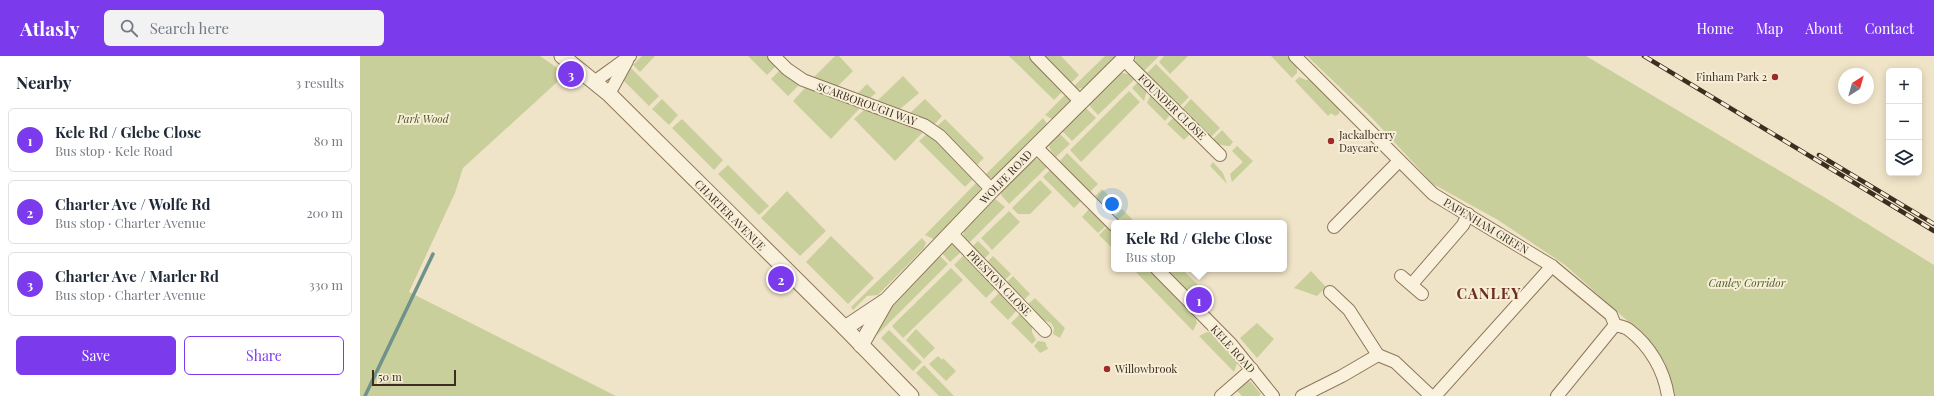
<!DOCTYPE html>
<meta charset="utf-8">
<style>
:root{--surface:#fff;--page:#f2f2f3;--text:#1f2937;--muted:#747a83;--line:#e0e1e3;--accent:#7c3aed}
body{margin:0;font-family:"Playfair Display",serif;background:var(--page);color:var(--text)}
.controls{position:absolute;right:12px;top:12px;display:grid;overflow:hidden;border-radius:6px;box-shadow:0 2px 10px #0003}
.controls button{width:36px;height:36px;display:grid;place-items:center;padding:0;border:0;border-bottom:1px solid var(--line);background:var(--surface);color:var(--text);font:20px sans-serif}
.compass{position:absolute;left:1478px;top:12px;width:36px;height:36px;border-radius:50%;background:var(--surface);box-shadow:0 2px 10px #0003;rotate:37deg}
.scale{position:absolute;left:12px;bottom:10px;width:84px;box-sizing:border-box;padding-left:4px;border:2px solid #3d2e20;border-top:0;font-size:11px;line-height:14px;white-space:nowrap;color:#3d2e20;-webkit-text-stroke:3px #f7eed8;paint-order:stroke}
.you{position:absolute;left:752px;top:148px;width:14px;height:14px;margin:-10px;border:3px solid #fff;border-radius:50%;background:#1a73e8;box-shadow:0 0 0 6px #1a73e833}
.badge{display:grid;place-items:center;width:26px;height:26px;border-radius:50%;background:var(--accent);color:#fff;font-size:13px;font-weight:700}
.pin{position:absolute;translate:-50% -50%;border:2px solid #fff;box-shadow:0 1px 4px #0006}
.popup{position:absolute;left:751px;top:164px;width:176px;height:52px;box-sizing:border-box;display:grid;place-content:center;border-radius:6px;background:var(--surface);filter:drop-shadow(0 1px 3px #0005);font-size:13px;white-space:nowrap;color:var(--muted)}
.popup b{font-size:15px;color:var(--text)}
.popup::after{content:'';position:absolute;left:50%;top:100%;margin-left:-8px;border:8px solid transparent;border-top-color:var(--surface)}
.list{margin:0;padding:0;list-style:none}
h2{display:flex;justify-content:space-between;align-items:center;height:52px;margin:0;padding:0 16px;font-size:17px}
h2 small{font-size:13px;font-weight:400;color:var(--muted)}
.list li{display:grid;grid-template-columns:26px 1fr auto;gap:12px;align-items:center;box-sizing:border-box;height:64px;margin:0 8px 8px;padding:0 8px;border:1px solid var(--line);border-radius:6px}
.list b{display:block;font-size:15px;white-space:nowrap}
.list p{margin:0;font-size:13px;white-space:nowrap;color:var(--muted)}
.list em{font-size:13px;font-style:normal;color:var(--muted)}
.actions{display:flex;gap:8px;padding:12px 16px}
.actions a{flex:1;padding:9px 0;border:1px solid var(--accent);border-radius:6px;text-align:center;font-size:14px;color:var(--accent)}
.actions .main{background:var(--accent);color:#fff}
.icon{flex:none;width:22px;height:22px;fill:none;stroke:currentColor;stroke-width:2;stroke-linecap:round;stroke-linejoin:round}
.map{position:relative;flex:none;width:1574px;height:340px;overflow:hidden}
header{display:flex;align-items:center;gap:24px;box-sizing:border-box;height:56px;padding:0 20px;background:var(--accent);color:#fff}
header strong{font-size:19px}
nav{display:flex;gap:22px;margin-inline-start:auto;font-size:14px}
.search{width:280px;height:36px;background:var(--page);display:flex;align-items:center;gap:10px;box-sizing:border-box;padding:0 14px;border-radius:6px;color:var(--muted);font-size:15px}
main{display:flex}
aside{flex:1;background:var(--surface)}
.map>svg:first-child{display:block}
</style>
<header>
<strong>Atlasly</strong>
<div class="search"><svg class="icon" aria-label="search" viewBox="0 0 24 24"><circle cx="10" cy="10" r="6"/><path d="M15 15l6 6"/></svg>Search here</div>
<nav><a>Home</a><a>Map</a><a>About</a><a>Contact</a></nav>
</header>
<main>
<aside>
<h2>Nearby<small>3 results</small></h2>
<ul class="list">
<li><span class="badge">1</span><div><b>Kele Rd / Glebe Close</b><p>Bus stop · Kele Road</p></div><em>80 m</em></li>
<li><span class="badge">2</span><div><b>Charter Ave / Wolfe Rd</b><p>Bus stop · Charter Avenue</p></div><em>200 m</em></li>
<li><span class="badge">3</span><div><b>Charter Ave / Marler Rd</b><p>Bus stop · Charter Avenue</p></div><em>330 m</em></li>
</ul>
<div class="actions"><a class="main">Save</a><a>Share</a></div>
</aside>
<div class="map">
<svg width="1574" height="340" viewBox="0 0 1574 340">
<rect width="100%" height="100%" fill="#f0e4c8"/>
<g fill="#c9cf9b">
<path d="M0,0h180l26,18 -103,94 -8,25 -46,99 207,104h-256z"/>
<path d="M282,0h13l-15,16 -7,-7z"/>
<path d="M388,0h19l9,10 -9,9z"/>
<path d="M475,0h4l14,15 -17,17 -24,-9z"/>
<path d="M649,0h19l35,35 -9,9z"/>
<path d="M683,0h18l18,19 -9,9z"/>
<path d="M745,0h13l-33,32 -9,1 -3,-2z"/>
<path d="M776,0h23l-16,16 -8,-10z"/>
<path d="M804,0h24l-18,18 -11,-12z"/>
<path d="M911,0h20l6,8v9l-5,5z"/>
<path d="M947,0h279l238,141 110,68v131h-259l-10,-33 -15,-22 -85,-76 -67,-45 -65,-36 -62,-67z"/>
<path d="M796,8l33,33 -11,11 -32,-34z"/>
<path d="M271,12l28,28 -10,10 -27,-27z"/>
<path d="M420,14l19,15 -11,11 -17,-17z"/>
<path d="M761,17l9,1 6,4 -38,37 -10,-11z"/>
<path d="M543,20l16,17 -19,16 -24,-7z"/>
<path d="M939,21l7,3 6,-1 28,30 -1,5 -4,2 -4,-3 -3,3 -33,-35z"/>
<path d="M779,25l8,9 -3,11 -12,-13z"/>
<path d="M507,28l9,9 -7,6 -13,-4z"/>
<path d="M445,32l56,19 -30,32 -38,-38z"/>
<path d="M769,35l11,11 -59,60 -11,-12z"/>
<path d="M706,38l5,5 -1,3 -17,18 -8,-5z"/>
<path d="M791,38l20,20 -6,7 -18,-18z"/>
<path d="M302,43l16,16 -9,10 -17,-16z"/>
<path d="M565,43l17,17 -8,9 -24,-12z"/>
<path d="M831,43l29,29 -11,11 -28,-29z"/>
<path d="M725,51l11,11 -24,23 -9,-9v-3z"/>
<path d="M505,53l59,22 -29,30 -41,-42z"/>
<path d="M814,61l16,17 -6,6 -17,-16z"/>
<path d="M683,62l5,7 -55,54 -8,-4z"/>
<path d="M322,63l41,41 -9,10 -42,-42z"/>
<path d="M585,63l39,39 -8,8 -40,-39z"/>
<path d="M862,74l11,12 -3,4c-5,0 -14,-2 -19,-5z"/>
<path d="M568,77l45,46 -8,8 -46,-46z"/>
<path d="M698,78h2l10,10 -14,13 -5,-6 -2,-5z"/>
<path d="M877,90l16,15 -21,21 -2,-8 13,-12 -11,-11z"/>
<path d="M707,97l31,31 -8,8 -30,-31z"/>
<path d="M677,103l10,8 -38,37 -8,-9v-5l31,-30z"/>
<path d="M853,106l10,11 4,11 -17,-18z"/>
<path d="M368,109l41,41 -10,9 -41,-41z"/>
<path d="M690,114l31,31 -7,7 -31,-31z"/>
<path d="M680,124l12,12 -22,22h-12l-6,-6z"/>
<path d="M617,126l4,5 -2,7 -44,44 -2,1 -8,-4z"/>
<path d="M742,133l14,14 -7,7 -14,-14z"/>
<path d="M427,135l39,40 -26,25 -39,-38z"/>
<path d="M634,142l11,9 -37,37 -5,-4 1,-11z"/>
<path d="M729,153l17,17 -8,7 -16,-16z"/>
<path d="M762,153l14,14h-15l-6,-7z"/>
<path d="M649,155l11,11 -28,28 -11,-12z"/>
<path d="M747,171l7,7v16l-15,-15z"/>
<path d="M471,180l43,42 -26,26 -42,-42z"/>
<path d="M562,182l4,5 -2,5 -46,47 -11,1 -14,14 -2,-3z"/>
<path d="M618,185l12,12 -7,7 -12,-12z"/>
<path d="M591,187l10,9 -11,10 -10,-11z"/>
<path d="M577,197l11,11 -71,71 -5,-7z"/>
<path d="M604,199l32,33 -10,10 -32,-33z"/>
<path d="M633,200l18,18 -7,7 -18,-18z"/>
<path d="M591,212l12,12 -60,58 -11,-12z"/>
<path d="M773,213h16l46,46 2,8 -4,8z"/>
<path d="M807,213h15l19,19 -7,9z"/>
<path d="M951,215l15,16 -9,9 -23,-8z"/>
<path d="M653,220l17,18 -7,7 -17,-18z"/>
<path d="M639,237h3l14,15v3l-8,9 -18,-18z"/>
<path d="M675,242l30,30 -5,10 -7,-4 1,-6 -3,-5 -8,-3 -16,-15z"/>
<path d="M660,258h2l10,11v7l4,8 -4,4 -21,-21z"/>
<path d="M897,267l17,16 -17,19 -17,-20z"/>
<path d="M556,273l19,19 -11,11 -18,-19z"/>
<path d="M529,274l33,32 -9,9 -32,-33z"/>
<path d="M847,276l7,2 24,27 -4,11 -35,-36z"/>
<path d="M678,285l7,1 3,7 -8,4 -6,-7z"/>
<path d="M578,300l4,4 1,-2 13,13 -10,10 -17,-17z"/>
<path d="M564,309l30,31h-15l-23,-23z"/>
<path d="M887,324l4,2 10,12 -2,2h-17l-7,-7z"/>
</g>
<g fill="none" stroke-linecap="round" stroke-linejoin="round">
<path stroke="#6f938a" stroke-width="3.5" d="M5,340l68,-142"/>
<g stroke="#8d765c" stroke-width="14">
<g id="minor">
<path d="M414,0l13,13 16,11 121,45 16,11 52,54"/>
<path d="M676,0l45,46"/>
<path d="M935,0l138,138 119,72 59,49 4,10c4,1 11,2 14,5 21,16 35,40 39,66"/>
<path d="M764,4l96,95"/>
<path d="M234,26l36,-26"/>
<path d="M249,38l18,-33"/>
<path d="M676,91l78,78"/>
<path d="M974,171l65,-66"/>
<path d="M592,178l93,97"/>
<path d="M797,213l74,75 42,52"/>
<path d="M1041,220l21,18"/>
<path d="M1052,228l51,-59 5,-11"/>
<path d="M970,236l19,18 29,45"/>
<path d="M861,340l31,-27"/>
<path d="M942,340l40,-20 36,-21 17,7 36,34"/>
<path d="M1075,340l117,-130"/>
<path d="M1197,340l58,-71"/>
</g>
</g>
<g stroke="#8d765c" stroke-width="17">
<g id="tertiary">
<path d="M202,0l47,38 236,234 66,68"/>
<path d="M485,272l42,-28 105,-110 135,-134"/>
<path d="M501,289l24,-42"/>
</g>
</g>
<use href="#minor" stroke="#faf1dc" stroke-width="12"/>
<use href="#tertiary" stroke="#faf1dc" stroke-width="15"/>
<g stroke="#3d2e20" stroke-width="4.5">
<g id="rail">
<path d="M1284,0l290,175"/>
<path d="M1459,99l115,69"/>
</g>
</g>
<use href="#rail" stroke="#f7eed8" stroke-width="3" stroke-dasharray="9" stroke-linecap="butt"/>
</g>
<g fill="#9e2a2b" stroke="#f7eed8" stroke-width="1.5">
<circle cx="1415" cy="21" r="4"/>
<circle cx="971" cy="85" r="4"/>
<circle cx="747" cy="313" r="4"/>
</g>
<g text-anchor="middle" stroke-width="4" stroke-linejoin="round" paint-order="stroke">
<g font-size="11" fill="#3d2e20" stroke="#f7eed8" text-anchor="start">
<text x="1407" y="25" text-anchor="end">Finham Park 2</text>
<text x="979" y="83">Jackalberry<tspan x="979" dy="13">Daycare</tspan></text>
<text x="755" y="317">Willowbrook</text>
</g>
<g font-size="11" fill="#3d2e20" stroke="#f7eed8">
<text transform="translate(507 48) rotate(20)" y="4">SCARBOROUGH WAY</text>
<text transform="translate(812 51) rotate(44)" y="4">FOUNDER CLOSE</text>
<text transform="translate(646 121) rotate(-46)" y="4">WOLFE ROAD</text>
<text transform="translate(370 159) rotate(45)" y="4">CHARTER AVENUE</text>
<text transform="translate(1126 170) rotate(31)" y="4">PAPENHAM GREEN</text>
<text transform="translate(639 227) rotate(46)" y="4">PRESTON CLOSE</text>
<text transform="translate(873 293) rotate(48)" y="4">KELE ROAD</text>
</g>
<g font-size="11" font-style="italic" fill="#4d5a26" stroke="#f7eed8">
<text x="63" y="67">Park Wood</text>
<text x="1387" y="231">Canley Corridor</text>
</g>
<g font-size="15" font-weight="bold" letter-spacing="1" fill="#6b2e1e" stroke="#f7eed8">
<text x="1129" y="243">CANLEY</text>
</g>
</g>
</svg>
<div class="controls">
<button>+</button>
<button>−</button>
<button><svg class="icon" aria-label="layers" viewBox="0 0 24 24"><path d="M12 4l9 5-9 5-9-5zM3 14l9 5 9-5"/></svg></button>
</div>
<svg class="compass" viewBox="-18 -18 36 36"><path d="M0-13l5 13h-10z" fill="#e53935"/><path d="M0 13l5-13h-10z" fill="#747a83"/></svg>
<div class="scale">50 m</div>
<div class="you"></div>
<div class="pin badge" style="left:839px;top:244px">1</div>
<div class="popup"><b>Kele Rd / Glebe Close</b>Bus stop</div>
<div class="pin badge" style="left:421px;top:223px">2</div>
<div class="pin badge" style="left:211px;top:18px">3</div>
</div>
</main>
